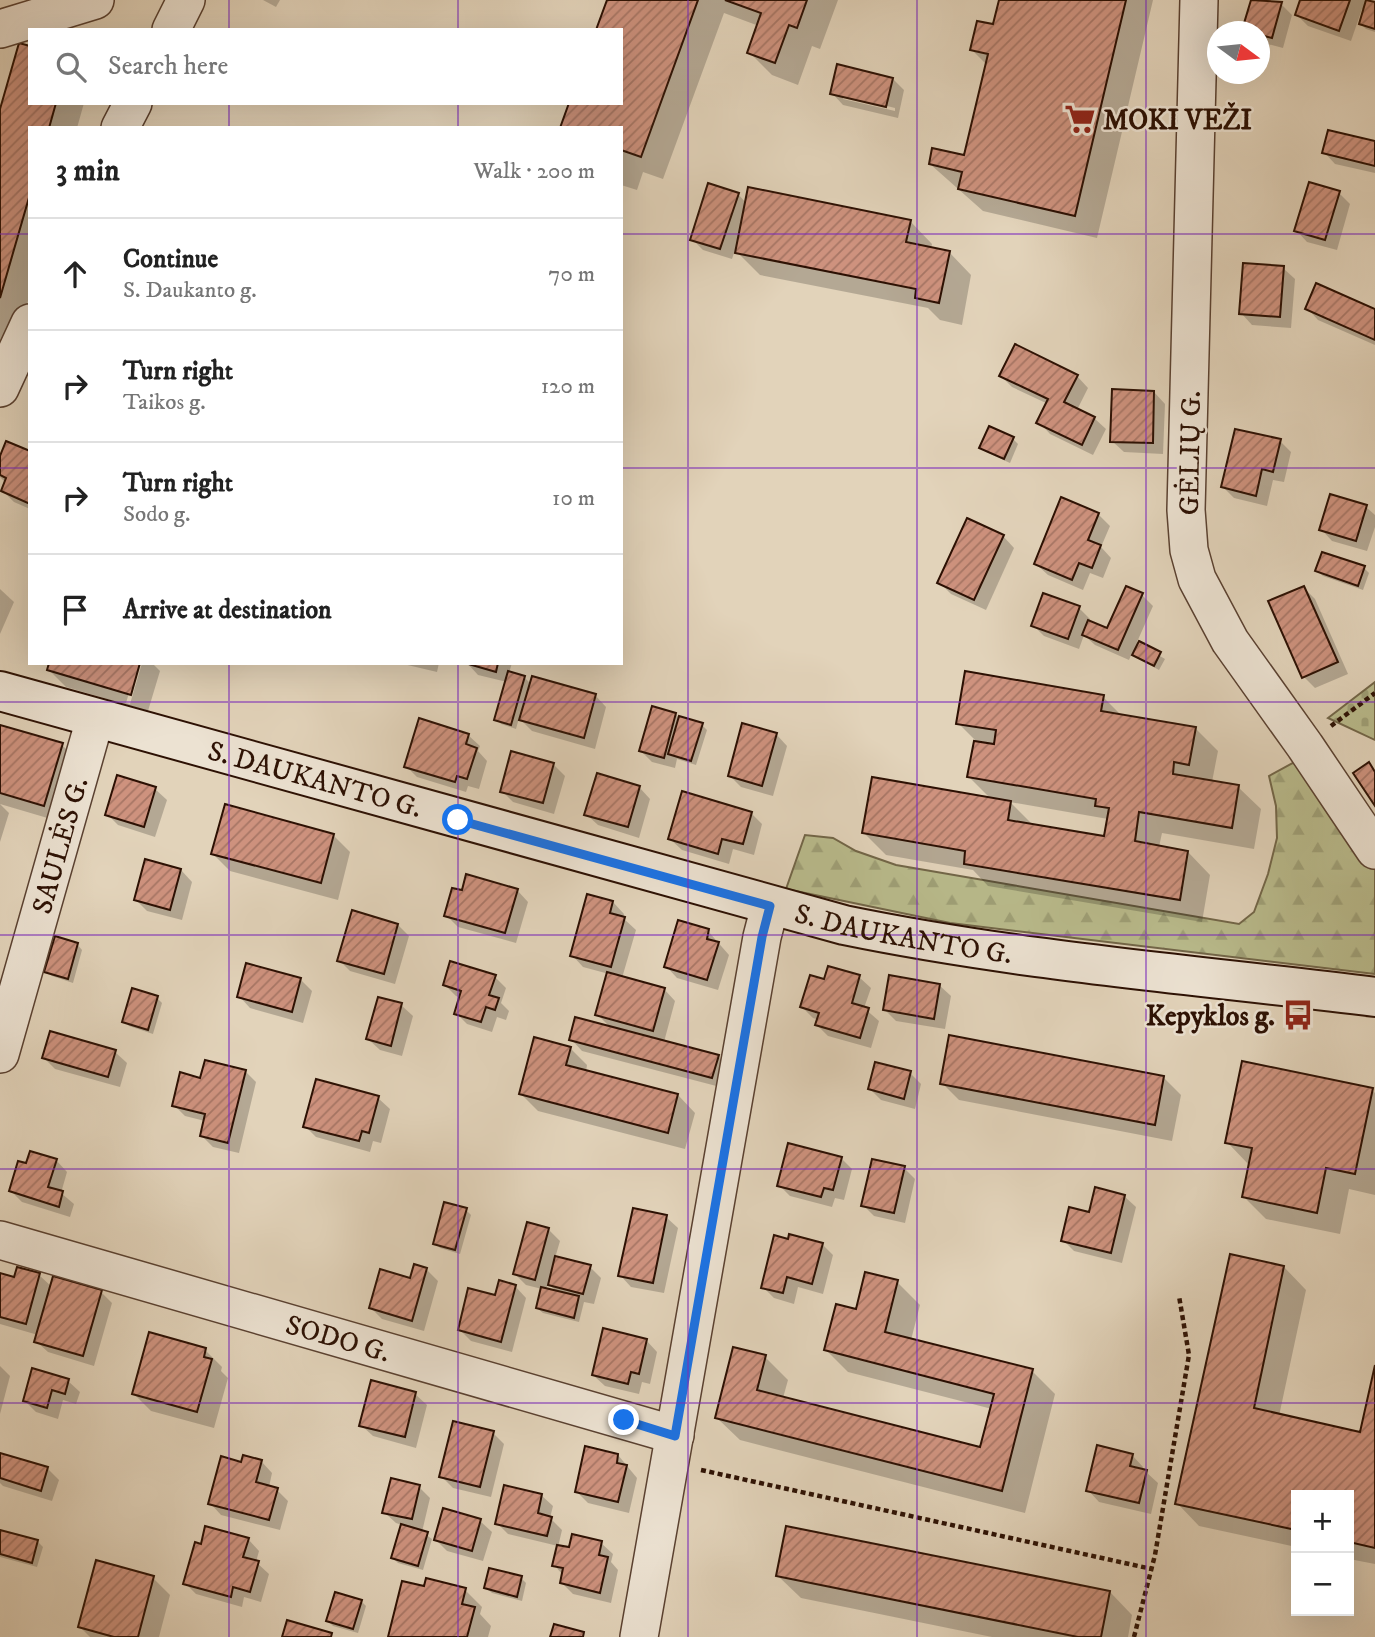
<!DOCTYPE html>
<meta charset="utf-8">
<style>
:root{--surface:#fff;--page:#f2f2f2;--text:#222;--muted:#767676;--line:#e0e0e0}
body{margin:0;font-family:"IM FELL DW Pica",serif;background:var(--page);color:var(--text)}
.controls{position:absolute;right:21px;bottom:21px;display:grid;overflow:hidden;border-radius:0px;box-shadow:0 7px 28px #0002}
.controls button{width:63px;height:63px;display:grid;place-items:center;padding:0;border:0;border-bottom:2px solid var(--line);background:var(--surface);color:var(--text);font:35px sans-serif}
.compass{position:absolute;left:1207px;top:21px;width:63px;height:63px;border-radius:50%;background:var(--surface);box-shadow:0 7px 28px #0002;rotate:105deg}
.stop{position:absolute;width:21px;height:21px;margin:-16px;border:5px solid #1a73e8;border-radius:50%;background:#fff}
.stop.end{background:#1a73e8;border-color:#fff;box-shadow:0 2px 7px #0008}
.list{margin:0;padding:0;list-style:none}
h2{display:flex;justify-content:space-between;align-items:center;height:91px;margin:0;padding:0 28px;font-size:30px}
h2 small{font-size:23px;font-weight:400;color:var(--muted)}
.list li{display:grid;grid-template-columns:46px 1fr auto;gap:21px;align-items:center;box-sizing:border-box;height:112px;padding:0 28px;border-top:2px solid var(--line)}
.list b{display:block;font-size:26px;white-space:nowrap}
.list p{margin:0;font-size:23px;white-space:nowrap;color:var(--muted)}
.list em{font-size:23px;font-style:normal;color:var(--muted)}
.icon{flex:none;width:38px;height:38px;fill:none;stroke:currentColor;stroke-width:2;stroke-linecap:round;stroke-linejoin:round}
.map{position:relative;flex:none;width:1375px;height:1637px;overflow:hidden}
.search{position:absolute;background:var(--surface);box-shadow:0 7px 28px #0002;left:28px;top:28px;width:595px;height:77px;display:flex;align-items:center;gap:18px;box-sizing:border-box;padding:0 24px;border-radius:0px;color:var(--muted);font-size:26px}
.panel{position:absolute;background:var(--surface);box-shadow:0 7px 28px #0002;left:28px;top:126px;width:595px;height:539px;border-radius:0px}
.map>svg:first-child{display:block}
</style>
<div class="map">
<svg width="1375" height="1637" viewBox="0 0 1375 1637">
<defs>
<pattern id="forest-firs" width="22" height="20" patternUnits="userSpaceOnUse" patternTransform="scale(1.75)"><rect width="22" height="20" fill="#b9bb8c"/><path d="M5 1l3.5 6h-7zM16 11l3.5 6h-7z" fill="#9fa077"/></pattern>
<pattern id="cemetery-stones" width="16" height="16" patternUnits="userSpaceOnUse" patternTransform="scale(1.75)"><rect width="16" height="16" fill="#b9bb8c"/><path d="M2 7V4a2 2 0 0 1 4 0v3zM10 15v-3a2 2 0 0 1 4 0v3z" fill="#9fa077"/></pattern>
<pattern id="building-hatch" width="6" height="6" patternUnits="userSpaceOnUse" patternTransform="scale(1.75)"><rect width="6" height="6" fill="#ce927e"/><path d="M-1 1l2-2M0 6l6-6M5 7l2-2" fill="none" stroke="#a77665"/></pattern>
</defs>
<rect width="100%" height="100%" fill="#e2d3ba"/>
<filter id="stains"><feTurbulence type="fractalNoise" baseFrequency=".00286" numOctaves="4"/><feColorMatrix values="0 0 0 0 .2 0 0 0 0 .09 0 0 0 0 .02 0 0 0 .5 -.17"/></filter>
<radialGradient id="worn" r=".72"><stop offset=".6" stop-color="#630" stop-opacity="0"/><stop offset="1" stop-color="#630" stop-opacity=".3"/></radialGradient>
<path fill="url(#forest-firs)" stroke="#726648" stroke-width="2" d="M1300,759l75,107v108l-425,-51 -164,-34 19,-54 28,3 23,13 40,14 343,59 15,-12 14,-38 9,-36 -1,-32 -7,-30z"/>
<path fill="url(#cemetery-stones)" stroke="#726648" stroke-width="2" d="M1375,682v58l-47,-22z"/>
<g fill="#0003" fill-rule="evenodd">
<path d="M263,0h17l-4,7z"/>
<path d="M608,0h230l-18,49 -8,-3 -14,39 -26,-10 -23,-23 10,-26 -35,-13 -61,166 -20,-7 -6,18 -16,-5v-155z"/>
<path d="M1001,0h152l-56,238 -114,-27 -53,-47 36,-6 21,-93 -15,-15 22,-24z"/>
<path d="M1252,0h15l14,4 11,11 -9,33 -23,-6v-10h-14l-2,-3z"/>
<path d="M1302,0h62l11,4v28l-9,-3 -5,-5 4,-15h-3l-11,32 -43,-15 -11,-11z"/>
<path d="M893,79l11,11 -6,28 -55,-13 -11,-12zM843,95l52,13v3l-52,-12z"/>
<path d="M30,103h54l-7,25h-47v166l-18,62 -12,-3v-238z"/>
<path d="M1375,143v30l-40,-9 -11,-12z"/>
<path d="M1339,193l11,11 -13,46 -30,-8 -11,-12z"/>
<path d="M738,194l9,10 163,17 22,23 -1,5 18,3 22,23 -9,50 -22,-5 -12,-12 -168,-33 -25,-25 -3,9 -29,-9 -11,-11z"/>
<path d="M1283,268l12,11 -4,49 -39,-3 -11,-12z"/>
<path d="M1307,308l68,3v34l-57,-25z"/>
<path d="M1001,376h76l11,12 -11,22 17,8 12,11 -13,26 -43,-21 -11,-12 9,-18 -36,-17z"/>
<path d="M1154,392l11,12 -2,50 -39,-2 -12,-11z"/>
<path d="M1013,439l5,5 -8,19 -24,-11 -5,-5z"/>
<path d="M1280,441l11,11 -7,30 -11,-2 -6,26 -33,-8 -11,-11z"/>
<path d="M30,453v56l-16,-7 -11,-11 3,-8 -6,-6v-17z"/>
<path d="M1331,496l35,11 9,8v12l-8,24 -35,-10 -11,-12z"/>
<path d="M1098,514l12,12 -9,21 10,11 -8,20 -13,-5 -7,17 -35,-15 -12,-11z"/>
<path d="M1003,536l11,12 -28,62 -35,-16 -12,-12z"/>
<path d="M1364,568l5,5 -6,17 -40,-14 -6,-5z"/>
<path d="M1304,588l11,11 33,75 -33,14 -11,-11z"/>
<path d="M0,589l14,13 -14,32z"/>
<path d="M1142,595l11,11 -16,36 28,17 -6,11 -20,-11 -7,-6 -3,7 -34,-15 -11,-10 -5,14 -35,-13 -11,-11 46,-17 11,11 -1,4 19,8z"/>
<path d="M138,663l-12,40 4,1 12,-41h10l8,8 -12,40 -82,-24 -17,-17z"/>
<path d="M399,663h40l-2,9z"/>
<path d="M512,663l-3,10 15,4 7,7 64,11 11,12 -11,42 -63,-18 -13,-13 -3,11 -15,-5 -5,-5 11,-37 -29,-7 -11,-12z"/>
<path d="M1103,697l19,19 73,12 23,23 -6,31 26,5 23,22 -7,40 -92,-16 -3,14 29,5 22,23 -8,47 -214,-36 -15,-16 -87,-15 -22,-22 128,-33 -23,-23 7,-36 -18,-18zM1010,802l98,17 -3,19 -71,-12z"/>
<path d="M676,714l3,4 23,7 5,5 -11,35 -19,-6 -2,9 -23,-6 -11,-11z"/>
<path d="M0,727l62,18 17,17 -18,60 -61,-18 9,9 -9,29z"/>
<path d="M776,734l11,12 -14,50 -32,-9 -11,-11z"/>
<path d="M468,735l12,11 -2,5 9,10 -8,28 -11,-3 -2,6 -49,-15 -11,-11z"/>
<path d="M553,764l12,12 -11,38 -41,-12 -11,-11z"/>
<path d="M639,787l11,12 -11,39 -41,-13 -12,-11z"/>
<path d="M155,789l12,11 -12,37 -37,-12 -11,-11z"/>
<path d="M751,813l11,11 -8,31 -21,-6 -4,15 -47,-14 -12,-11z"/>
<path d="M333,835l17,17 -12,48 -108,-29 -17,-17z"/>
<path d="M181,870l11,12 -10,38 -35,-9 -11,-11z"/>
<path d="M517,890l11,12 -12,41 -58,-16 -12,-12 17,-23z"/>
<path d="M613,902l11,12 -1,4 13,12 -14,48 42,11 11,12 -11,41 54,14 11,12 -5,20 -142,-37 -11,-12 40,-11 -14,-14 12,-40 -26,-7 -11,-12z"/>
<path d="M398,925l11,11 -14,48 -45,-13 -11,-11z"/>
<path d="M708,931l21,24 -11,35 -41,-12 -11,-12z"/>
<path d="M77,944l5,6 -9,33 -21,-7 -6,-5z"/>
<path d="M248,965l53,15 11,11 -9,32 -53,-15 -11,-12z"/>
<path d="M495,977l11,11 -5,15 8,8 -3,9 -9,-3 -5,15 -25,-8 -11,-11 5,-15 -5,-2 -11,-11z"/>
<path d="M859,977l12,11 -7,20 15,13 -8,27 -43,-12 -11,-11 2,-5 -6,-2 -11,-11 23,-26z"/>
<path d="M939,985l12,11 -6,33 -49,-8 -11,-11z"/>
<path d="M157,998l5,5 -9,31 -24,-8 -5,-5z"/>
<path d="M401,1005l12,11 -11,40 -22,-6 -12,-11z"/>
<path d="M570,1048l17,17 -1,7 92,23 17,18 -10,36 -147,-38 -17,-17z"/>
<path d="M115,1052l12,11 -7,24 -65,-18 -11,-11z"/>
<path d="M245,1071l11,11 -17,71 -26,-6 -11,-11 3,-15 -20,-5 -11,-11 28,-25z"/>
<path d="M910,1073l11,11 -6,25 -34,-9 -11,-11z"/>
<path d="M1164,1078l17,17 -9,46 -213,-41 -17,-17z"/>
<path d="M1372,1090l3,3v102l-26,-6 -9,45 -74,-15 -22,-22 6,-31 -23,-24z"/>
<path d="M378,1098l12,11 -9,34 -8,-2 -3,11 -54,-15 -11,-11z"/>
<path d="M841,1158l11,11 -8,31 -9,-2 -3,9 -42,-11 -11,-11z"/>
<path d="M56,1160l11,12 -6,21 13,11 -4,13 -48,-15 -11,-11 16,-25z"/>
<path d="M904,1168l11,11 -10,44 -31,-7 -11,-11z"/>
<path d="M1124,1196l12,11 -14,56 -48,-12 -11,-11 27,-26z"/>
<path d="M466,1210l5,5 -11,39 -20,-6 -5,-5z"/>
<path d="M666,1217l12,11 -14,65 -33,-6 -11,-12z"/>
<path d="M548,1229l12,12 -5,17 35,9 11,11 -7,26 -10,-2 -5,20 -36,-9 -6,-5 5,-19 -16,-4 -11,-11zM548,1283l10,10 -12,-3z"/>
<path d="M822,1244l11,11 -10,39 -25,-7 -4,17 -20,-6 -11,-11z"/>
<path d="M415,1267l12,3 11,11 -14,50 -42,-12 -11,-11 40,-28z"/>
<path d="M1284,1267l22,23 -27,126 83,18 13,-61v191l-26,-5v-64h-53v52l-97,-21 -22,-23z"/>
<path d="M0,1275l16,4 23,-4 13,12 49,5 11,11 -18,63 -46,-14 -12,-11 2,-6 -38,-11z"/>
<path d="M897,1282l23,23 -9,35 121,31 23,23 -30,119 -285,-73 -23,-22 48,-61 23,23 -5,18 198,51 11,-40 -144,-37 -22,-22 31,-38z"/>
<path d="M515,1286l11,12 -14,54 -41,-11 -11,-11 36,-33z"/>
<path d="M646,1340l11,12 -7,32 -8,-2 -3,12 -34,-8 -12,-11z"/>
<path d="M205,1350l17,17 -1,4 7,7 -14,50 -63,-17 -17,-17z"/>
<path d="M0,1366l10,10 -10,38z"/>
<path d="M68,1381l12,11 -4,12 -13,-4 -5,19 -22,-7 -11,-11z"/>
<path d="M415,1394l12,11 -11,43 -43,-12 -12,-11z"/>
<path d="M493,1433l11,11 -13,53 -38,-9 -12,-12z"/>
<path d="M0,1454l47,14 12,12 -7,21 -49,-15 -3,-3z"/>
<path d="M618,1455l19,23 -8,35 -41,-10 -11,-11z"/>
<path d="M1132,1455l11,12 -1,4 4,1 12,11 -7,31 -52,-12 -11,-12z"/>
<path d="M261,1461l11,12 -3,14 8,3 11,11 -8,29 -59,-15 -11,-12 32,-39z"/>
<path d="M419,1487l11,11 -8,34 10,7 -9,31 -25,-7 -5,-5 9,-33 -6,-2 -12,-11z"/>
<path d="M541,1495l12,11 -3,12 12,12 -4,17 12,2 31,-6 12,11 -2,8 7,8 -7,33 -38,-9 -11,-11 1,-8 -9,-10 4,-19 -50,-12 -11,-11z"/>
<path d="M480,1521l12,11 -9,29 -36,-10 -11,-11z"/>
<path d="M0,1532l38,10 5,5 -6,20 -37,-10z"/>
<path d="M248,1539l11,12 -3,11 13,12 -8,28 -17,-5 -2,10 -46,-13 -11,-11 17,-37z"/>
<path d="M778,1576l332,16 22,23 -4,22h-136l-191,-39z"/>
<path d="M153,1578l17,17 -11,42h-69l-10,-10z"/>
<path d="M521,1578l5,5 -4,18 -30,-8 -6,-5z"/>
<path d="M425,1588l40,2 17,17 -2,7 11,12 -3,11h-98z"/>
<path d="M361,1601l5,5 -8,27 -25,-7 -5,-5z"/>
</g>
<g fill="url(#building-hatch)" stroke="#2c1003" stroke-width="2">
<path d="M607,0h91l-57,157 -20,-7v-22h-61l9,-25h52v-73h-25z"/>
<path d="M725,0h82l-10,28 -8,-3 -14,38 -28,-10 14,-40z"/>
<path d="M999,0h127l-51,216 -117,-27 4,-17 -33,-8 3,-16 32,7 24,-101 -18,-4 7,-29 16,3z"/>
<path d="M1251,0l31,2 -10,36 -12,-3v-3l-18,-2z"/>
<path d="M1300,0h50l-11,31 -44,-16z"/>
<path d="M1366,0l9,2v27l-16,-5z"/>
<path d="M19,43l11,3v57h26l-7,25h-19v66l-30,104v-189z"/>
<path d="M837,64l56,14 -7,29 -56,-13z"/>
<path d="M1328,130l47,11v25l-53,-13z"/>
<path d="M1309,182l31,9 -15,49 -31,-9z"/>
<path d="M708,183l31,10 -19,56 -30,-9z"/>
<path d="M748,187l163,33 -5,22 44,9 -11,52 -24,-5 1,-9 -181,-36z"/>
<path d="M1243,263l41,3 -4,51 -41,-3z"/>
<path d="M1316,283l59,26v31l-70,-31z"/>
<path d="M1015,344l63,31 -14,27 31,15 -13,28 -46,-22 12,-24 -49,-23z"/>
<path d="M1112,389l42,2 -1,52 -43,-1z"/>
<path d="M989,426l25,11 -10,22 -25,-11z"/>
<path d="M1235,429l46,10 -8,33 -11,-3 -6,27 -35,-9z"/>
<path d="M6,441l24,10v53l-29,-13 5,-13 -6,-3v-19z"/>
<path d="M1330,494l37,11 -11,36 -37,-11z"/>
<path d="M1061,497l38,16 -11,27 13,5 -9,23 -13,-5 -7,17 -38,-16z"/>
<path d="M967,518l37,17 -30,65 -37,-17z"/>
<path d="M1322,552l43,14 -7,20 -43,-15z"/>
<path d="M1126,586l17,7 -25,57 -36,-15 6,-15 19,8z"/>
<path d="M1304,586l34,76 -36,16 -34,-77z"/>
<path d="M1043,593l37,13 -12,33 -37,-13z"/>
<path d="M1139,641l22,11 -7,14 -22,-11z"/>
<path d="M49,663h91l-9,32 -84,-25z"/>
<path d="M465,663h33l-2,9z"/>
<path d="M508,671l17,5 -14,49 -17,-5z"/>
<path d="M965,671l139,24 -3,16 95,16 -7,38 -15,-3 -1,12 66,11 -7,43 -93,-16 -4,29 53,10 -8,49 -216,-36 1,-13 -103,-18 10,-56 139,24 -3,19 96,16 5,-28 -14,-2 1,-7 -129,-22 7,-36 20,3 2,-14 -40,-6z"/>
<path d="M532,676l64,18 -12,44 -65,-18z"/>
<path d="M652,706l24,7 -12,45 -25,-7z"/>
<path d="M679,716l24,7 -12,38 -23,-7z"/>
<path d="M419,718l50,16 -3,10 11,4 -10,31 -10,-3 -2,6 -51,-15z"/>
<path d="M742,723l35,10 -15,53 -34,-10z"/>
<path d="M0,725l63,18 -19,63 -44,-13z"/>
<path d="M511,751l43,12 -11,40 -43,-11z"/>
<path d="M1369,762l6,10v34l-22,-33z"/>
<path d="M597,773l43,13 -12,41 -44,-12z"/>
<path d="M117,775l39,12 -12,40 -39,-12z"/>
<path d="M682,791l70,21 -9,32 -21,-5 -4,15 -50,-15z"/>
<path d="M225,804l109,30 -13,49 -110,-29z"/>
<path d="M145,859l36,10 -11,41 -36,-10z"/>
<path d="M466,874l52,15 -13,44 -61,-17 8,-28 10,2z"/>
<path d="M587,894l26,7 -3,12 15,4 -14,50 -41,-11z"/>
<path d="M352,910l46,14 -14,50 -47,-13z"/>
<path d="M678,920l31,9 -2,10 12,3 -12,38 -43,-13z"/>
<path d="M55,936l23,7 -10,36 -24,-7z"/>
<path d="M450,961l46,14 -7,20 10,3 -4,12 -9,-3 -5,15 -27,-8 7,-23 -18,-6z"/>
<path d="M246,963l55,15 -9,34 -55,-15z"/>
<path d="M828,966l32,9 -8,28 17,5 -9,30 -45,-13 4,-12 -19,-6 10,-32 14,4z"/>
<path d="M607,972l58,16 -12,43 -58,-16z"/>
<path d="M889,975l51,9 -6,35 -51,-9z"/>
<path d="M132,988l26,8 -10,34 -26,-8z"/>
<path d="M378,997l24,6 -11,43 -25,-7z"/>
<path d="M575,1017l144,38 -7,23 -143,-38z"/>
<path d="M50,1031l66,19 -8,27 -66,-19z"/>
<path d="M949,1035l215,41 -9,49 -215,-41z"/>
<path d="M534,1037l37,10 -5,18 112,29 -10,39 -149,-39z"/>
<path d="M205,1060l41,10 -18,73 -28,-7 5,-22 -33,-8 8,-34 20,6z"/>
<path d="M1242,1061l131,27 -18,86 -29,-6 -9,45 -75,-16 10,-49 -27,-5z"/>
<path d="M875,1062l36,9 -7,28 -36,-10z"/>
<path d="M316,1079l63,17 -10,37 -7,-2 -3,10 -56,-14z"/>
<path d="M788,1143l54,14 -9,33 -9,-2 -3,9 -44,-11z"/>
<path d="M30,1151l27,8 -9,28 15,4 -4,16 -50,-16 9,-30 8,2z"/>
<path d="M872,1159l33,7 -11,47 -33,-7z"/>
<path d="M1095,1187l30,8 -14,58 -50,-12 8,-34 20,5z"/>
<path d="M444,1202l23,6 -12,42 -22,-6z"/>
<path d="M633,1208l34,7 -14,68 -35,-7z"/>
<path d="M527,1222l22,6 -14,52 -22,-6z"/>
<path d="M789,1234l34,9 -11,41 -25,-7 -4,16 -22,-5 13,-53 14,4z"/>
<path d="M1230,1254l54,12 -30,142 106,24 15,-67v183l-26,-6v-47h-53v35l-121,-26z"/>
<path d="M555,1256l36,9 -8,29 -35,-9z"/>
<path d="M414,1264l13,4 -15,53 -43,-13 11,-39 30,9z"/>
<path d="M17,1267l23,6 -14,51 -26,-7v-44l14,4z"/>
<path d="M865,1272l33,8 -13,52 148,37 -31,122 -287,-73 18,-71 33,8 -9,35 223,57 14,-53 -170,-44 12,-46 20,5z"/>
<path d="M53,1276l49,14 -19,66 -49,-14z"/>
<path d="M499,1280l17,5 -15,57 -43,-12 10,-42 27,7z"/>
<path d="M541,1287l38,9 -5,22 -38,-10z"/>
<path d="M603,1328l44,11 -8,35 -8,-2 -3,12 -36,-9z"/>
<path d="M149,1332l57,16 -2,9 8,2 -15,53 -65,-18z"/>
<path d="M32,1368l37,11 -4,15 -13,-4 -5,18 -24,-7z"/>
<path d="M371,1380l45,12 -11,45 -46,-11z"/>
<path d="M453,1421l41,10 -14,56 -41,-10z"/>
<path d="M1097,1445l36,9 -3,12 17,4 -8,33 -53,-12z"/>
<path d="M585,1446l33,8 -1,9 10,2 -9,37 -43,-10z"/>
<path d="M0,1453l48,14 -7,24 -41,-13z"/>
<path d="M243,1455l19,5 -6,22 22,6 -9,32 -61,-16 13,-48 20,6z"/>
<path d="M391,1478l29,7 -8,34 -30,-6z"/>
<path d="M504,1485l38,9 -4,19 14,4 -5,19 -52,-12z"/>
<path d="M443,1508l38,11 -9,32 -38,-11z"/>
<path d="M401,1524l27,8 -10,34 -27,-8z"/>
<path d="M205,1526l44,12 -6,19 16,4 -9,31 -17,-5 -2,10 -48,-13 12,-42 6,2z"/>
<path d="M786,1526l324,65 -9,46h-23l-302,-61z"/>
<path d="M0,1530l38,10 -6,23 -32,-9z"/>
<path d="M572,1534l30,7 -3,14 9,2 -8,36 -40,-10 3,-15 -11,-2 5,-21 12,2z"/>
<path d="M96,1560l58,16 -16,61h-24l-36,-10z"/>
<path d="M489,1568l33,8 -5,21 -33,-9z"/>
<path d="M426,1578l40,10 -4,16 13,3 -8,30h-79l14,-56 22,5z"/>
<path d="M335,1592l27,8 -9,29 -27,-8z"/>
<path d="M287,1620l45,13 -1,4h-49z"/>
<path d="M554,1624l30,8 -1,5h-33z"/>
</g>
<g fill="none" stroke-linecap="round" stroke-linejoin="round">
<g stroke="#5a4131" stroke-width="40">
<g id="street">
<path d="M1199,0l-13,510 3,40 8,29 33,62 75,105 70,104"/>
<path d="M0,29l95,-29"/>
<path d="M171,30l15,-30"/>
<path d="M120,128l13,-25"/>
<path d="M0,388l30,-65"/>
<path id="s1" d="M0,1054l95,-335"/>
<path id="s2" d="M0,1240l675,195"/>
<path d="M639,1637l123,-700 8,-31"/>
</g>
</g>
<g stroke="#2c1003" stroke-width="42">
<g id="secondary">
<path id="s3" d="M0,691l844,234c175,36 354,50 531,72"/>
</g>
</g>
<g stroke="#2c1003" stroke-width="4.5" stroke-dasharray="5 3.5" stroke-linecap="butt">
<path d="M1331,726l44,-33"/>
<path d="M701,1470l451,99"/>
<path d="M1134,1637l21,-82 34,-200 -10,-59"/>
</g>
<use href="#street" stroke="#ece2d2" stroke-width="37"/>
<use href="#secondary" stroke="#ece2d2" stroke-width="38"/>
</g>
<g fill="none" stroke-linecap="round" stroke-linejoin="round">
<path stroke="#1a73e8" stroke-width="9" d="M458,820l312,86 -8,31 -87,499 -51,-16"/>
</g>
<path fill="none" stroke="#7b2cbf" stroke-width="2" stroke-opacity="0.55" d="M229,0v30M458,0v30M688,0v1637M917,0v1637M1146,0v1637M229,103v25M458,103v25M0,234h30M621,234h754M0,468h30M621,468h754M229,663v974M458,663v974M0,702h1375M0,935h1375M0,1169h1375M0,1403h1375"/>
<defs>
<g id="supermarket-bare" transform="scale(2.415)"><path d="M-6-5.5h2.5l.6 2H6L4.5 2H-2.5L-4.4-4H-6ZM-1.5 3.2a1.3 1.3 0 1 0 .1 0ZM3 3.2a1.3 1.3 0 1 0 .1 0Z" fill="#8f2418" stroke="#ece2d2" stroke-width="2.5" paint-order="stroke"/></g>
<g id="bus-bare" transform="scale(2.415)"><path d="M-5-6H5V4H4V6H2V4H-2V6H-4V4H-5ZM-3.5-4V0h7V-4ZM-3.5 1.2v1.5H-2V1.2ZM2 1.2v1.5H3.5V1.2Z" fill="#8f2418" stroke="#ece2d2" stroke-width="2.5" paint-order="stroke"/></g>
</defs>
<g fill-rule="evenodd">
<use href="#supermarket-bare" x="1080" y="119"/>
<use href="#bus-bare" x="1298" y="1015"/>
</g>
<g text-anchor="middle" stroke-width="5" stroke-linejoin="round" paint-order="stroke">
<g font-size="28" font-weight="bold" fill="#2c1003" stroke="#ece2d2" text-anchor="start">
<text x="1103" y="129">MOKI VEŽI</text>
<text x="1275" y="1025" text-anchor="end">Kepyklos g.</text>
</g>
<g font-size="28" fill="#2c1003" stroke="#ece2d2">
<text transform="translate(1189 453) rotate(-89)" y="10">GĖLIŲ G.</text>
<text dy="10" stroke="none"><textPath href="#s3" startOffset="327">S. DAUKANTO G.</textPath></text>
<text dy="10" stroke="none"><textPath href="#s1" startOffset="217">SAULĖS G.</textPath></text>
<text dy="10" stroke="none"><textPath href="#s3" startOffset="936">S. DAUKANTO G.</textPath></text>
<text dy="10" stroke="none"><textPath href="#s2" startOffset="352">SODO G.</textPath></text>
</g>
</g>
<rect width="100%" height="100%" filter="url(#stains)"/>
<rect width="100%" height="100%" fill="url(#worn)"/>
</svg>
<div class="controls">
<button>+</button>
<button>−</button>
</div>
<svg class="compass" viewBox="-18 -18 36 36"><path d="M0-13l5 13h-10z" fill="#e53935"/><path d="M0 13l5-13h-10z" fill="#767676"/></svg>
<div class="stop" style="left:458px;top:820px"></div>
<div class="stop end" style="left:624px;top:1420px"></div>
<div class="search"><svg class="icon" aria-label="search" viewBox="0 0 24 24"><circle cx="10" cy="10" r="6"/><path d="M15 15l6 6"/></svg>Search here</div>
<section class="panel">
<h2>3 min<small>Walk · 200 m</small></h2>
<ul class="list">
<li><svg class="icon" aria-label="ahead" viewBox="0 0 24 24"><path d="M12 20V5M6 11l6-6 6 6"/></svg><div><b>Continue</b><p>S. Daukanto g.</p></div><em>70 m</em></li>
<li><svg class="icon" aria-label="right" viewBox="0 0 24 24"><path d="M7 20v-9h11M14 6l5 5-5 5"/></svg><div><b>Turn right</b><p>Taikos g.</p></div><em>120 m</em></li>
<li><svg class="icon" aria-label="right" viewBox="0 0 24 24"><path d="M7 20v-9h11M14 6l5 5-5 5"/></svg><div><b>Turn right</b><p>Sodo g.</p></div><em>10 m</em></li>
<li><svg class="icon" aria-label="arrive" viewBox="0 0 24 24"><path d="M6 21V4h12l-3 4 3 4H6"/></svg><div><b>Arrive at destination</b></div></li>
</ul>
</section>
</div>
